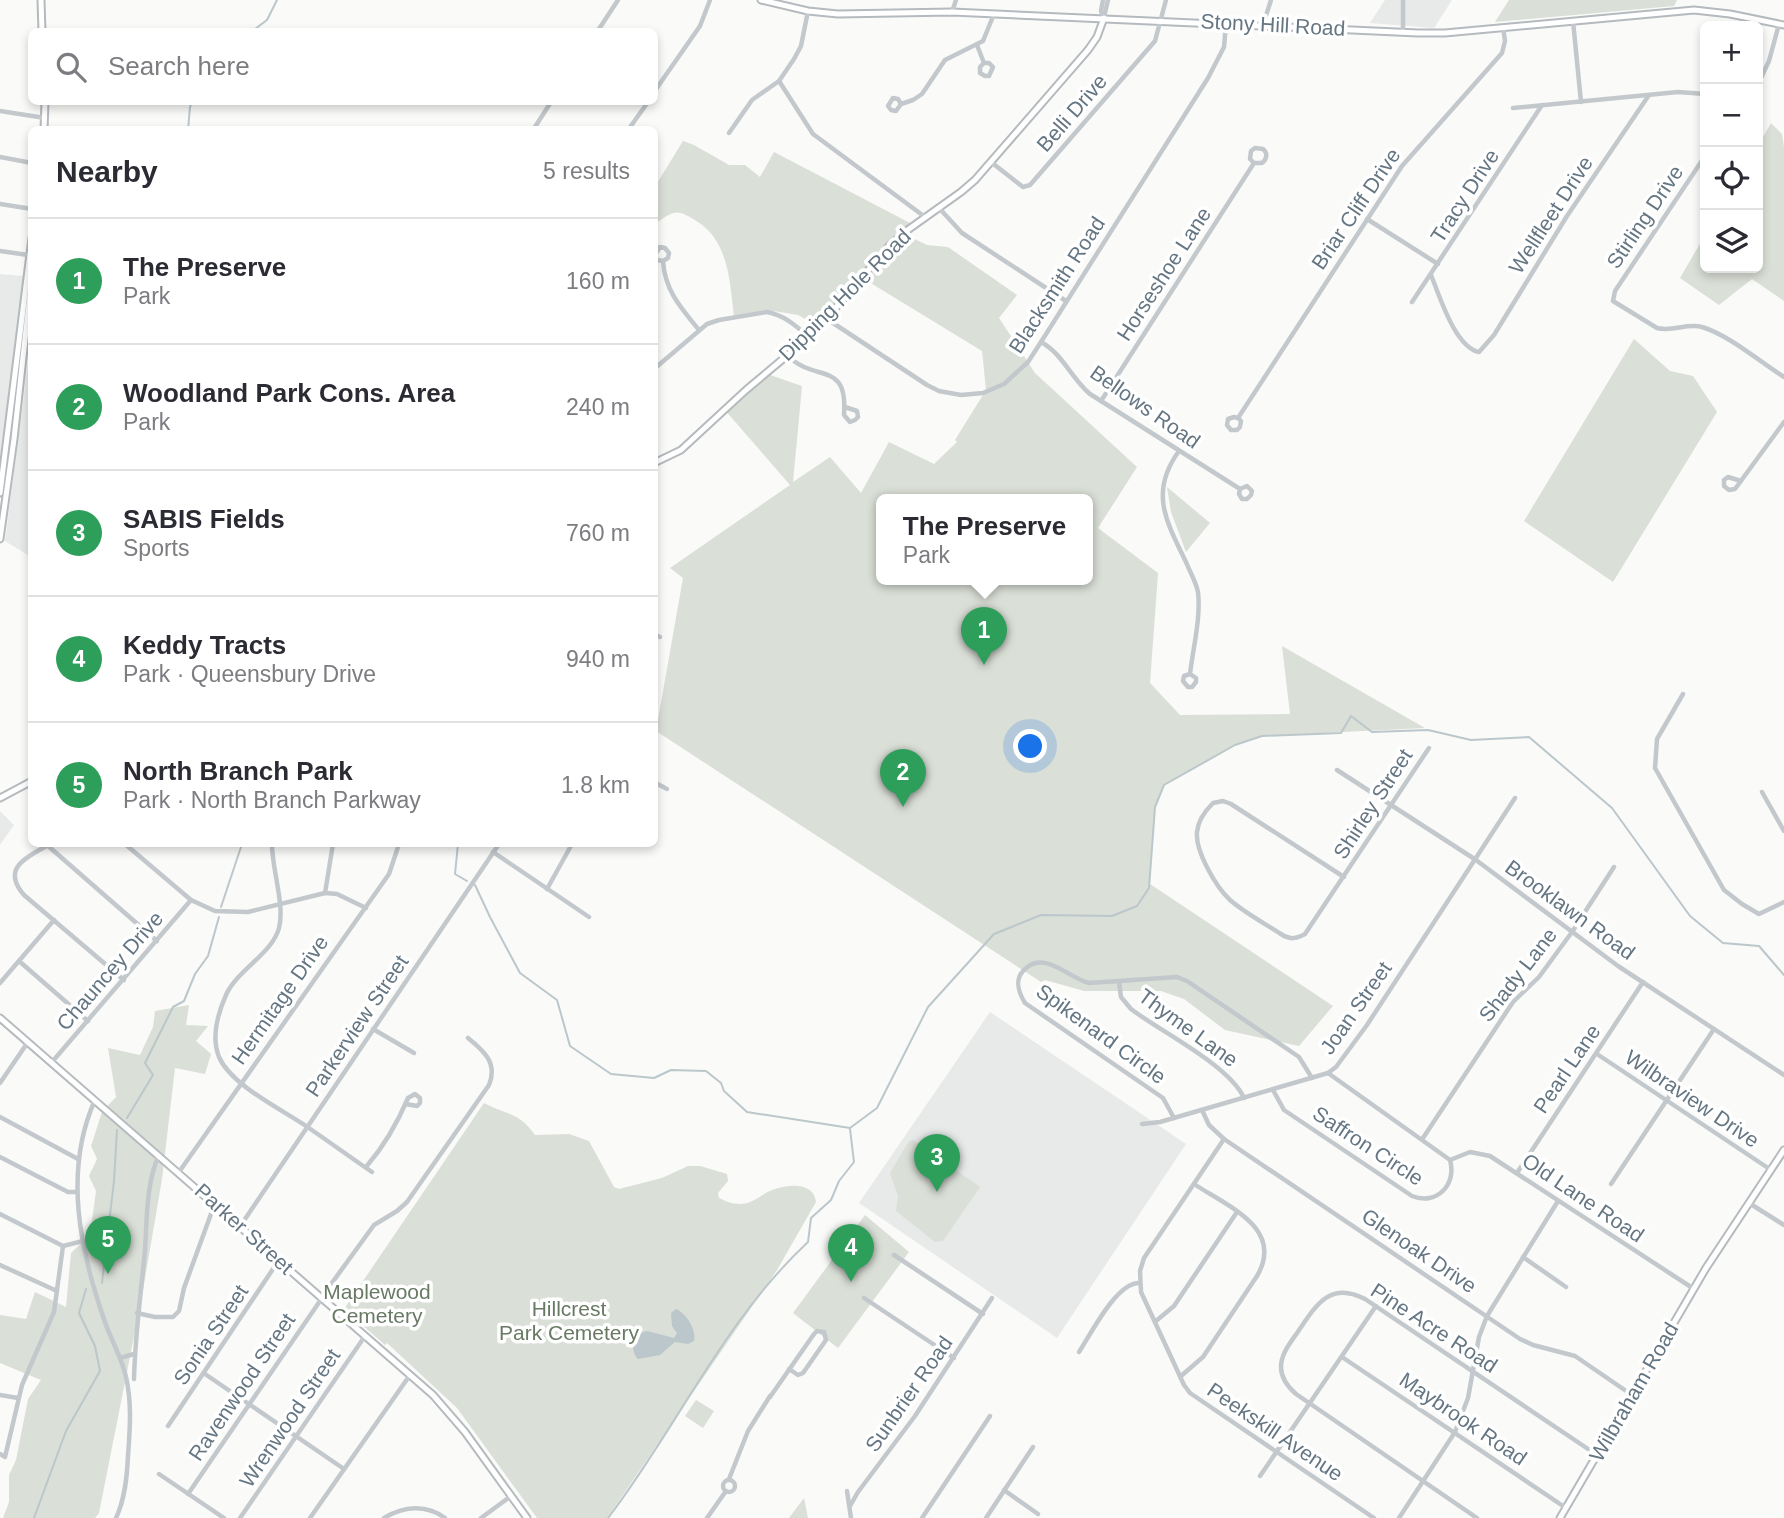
<!DOCTYPE html>
<meta charset="utf-8">
<style>
:root{--surface:#fff;--page:#f2f2f3;--text:#2b2b33;--muted:#7c7c81;--line:#e1e1e2;--accent:#ea580c}
body{margin:0;font-family:Helvetica,sans-serif;background:var(--page);color:var(--text)}
.controls{position:absolute;right:21px;top:21px;display:grid;overflow:hidden;border-radius:10px;box-shadow:0 4px 10px #0003}
.controls button{width:63px;height:63px;display:grid;place-items:center;padding:0;border:0;border-bottom:2px solid var(--line);background:var(--surface);color:var(--text);font:35px sans-serif}
.you{position:absolute;left:1031px;top:747px;width:24px;height:24px;margin:-18px;border:5px solid #fff;border-radius:50%;background:#1a73e8;box-shadow:0 0 0 10px #1a73e833}
.badge{display:grid;place-items:center;width:46px;height:46px;border-radius:50%;background:var(--accent);color:#fff;font-size:23px;font-weight:700}
.pin{position:absolute;translate:-50% -58px;filter:drop-shadow(0 2px 4px #0008)}
.pin::after{content:'';position:absolute;top:37px;width:24px;height:21px;background:inherit;clip-path:polygon(0 0,100% 0,50% 100%)}
.popup{position:absolute;left:876px;top:494px;width:217px;height:91px;box-sizing:border-box;display:grid;place-content:center;border-radius:10px;background:var(--surface);filter:drop-shadow(0 2px 5px #0005);font-size:23px;white-space:nowrap;color:var(--muted)}
.popup b{font-size:26px;color:var(--text)}
.popup::after{content:'';position:absolute;left:50%;top:100%;margin-left:-14px;border:14px solid transparent;border-top-color:var(--surface)}
.list{margin:0;padding:0;list-style:none}
h2{display:flex;justify-content:space-between;align-items:center;height:91px;margin:0;padding:0 28px;font-size:30px}
h2 small{font-size:23px;font-weight:400;color:var(--muted)}
.list li{display:grid;grid-template-columns:46px 1fr auto;gap:21px;align-items:center;box-sizing:border-box;height:126px;padding:0 28px;border-top:2px solid var(--line)}
.list b{display:block;font-size:26px;white-space:nowrap}
.list p{margin:0;font-size:23px;white-space:nowrap;color:var(--muted)}
.list em{font-size:23px;font-style:normal;color:var(--muted)}
.icon{flex:none;width:38px;height:38px;fill:none;stroke:currentColor;stroke-width:2;stroke-linecap:round;stroke-linejoin:round}
.map{position:relative;flex:none;width:1784px;height:1518px;overflow:hidden}
.search{position:absolute;background:var(--surface);box-shadow:0 4px 10px #0003;left:28px;top:28px;width:630px;height:77px;display:flex;align-items:center;gap:18px;box-sizing:border-box;padding:0 24px;border-radius:10px;color:var(--muted);font-size:26px}
.panel{position:absolute;background:var(--surface);box-shadow:0 4px 10px #0003;left:28px;top:126px;width:630px;height:721px;border-radius:10px}
.map>svg:first-child{display:block}
</style>
<div class="map">
<svg width="1784" height="1518" viewBox="0 0 1784 1518">
<rect width="100%" height="100%" fill="#fafaf8"/>
<g fill="#e8e9e9">
<path d="M1385,0h67l-18,28 -64,-5z"/>
<path d="M0,274l24,2 -24,182z"/>
<path d="M30,347l2,1 -1,209 -26,-16z"/>
<path d="M0,811l14,14 -14,20z"/>
<path d="M990,1012l196,132 -129,194 -198,-135z"/>
</g>
<g fill="#dadfd7" fill-rule="evenodd">
<path d="M1509,0h168l-3,6 -179,16z"/>
<path d="M1771,123l11,11 2,13v154l-32,-22 -33,26 -39,-27 25,-43v33h53v-122z"/>
<path d="M683,141l11,4 35,20h16l15,12 14,-25 138,72 -8,10 23,11 21,2 69,48 -18,23 36,55 102,94 -39,61 60,45 -8,110 30,32 110,-1 -8,-68 143,82 -163,8 -27,9 -71,40 -9,22 -5,77 183,122 -34,40 -74,-16 -41,-31 -23,-8h-77l-39,-11 -4,2 -385,-251 27,-153 -13,-10 120,-83 -66,-76 43,-35 35,12 -9,96 37,-25 31,36 28,-51 45,22 23,-22 -2,-2 31,-50 -4,-39 -118,-72 -19,23 -26,25 -21,-12 -24,-4 -40,6c-4,-34 -5,-75 -36,-95 -22,-14 -23,-12 -43,2l-1,-36zM881,499h206v80h-206z"/>
<path d="M1634,339l36,32 23,5 24,36 -104,170 -89,-61z"/>
<path d="M1167,487l43,36 -24,29 -15,-40z"/>
<path d="M189,1005l-3,20 22,1 -12,15 15,13 -6,20 -30,-6 -13,111 -20,117 -43,217 -4,5h-92l6,-16v-27l7,-15 12,-61 13,-19 -41,-17v-48l26,4 9,-27 31,15 5,-54 19,-18 6,-44 -7,-15 8,-17 -6,-13 11,-34 14,-15 -8,-49 32,7 13,-28 2,-16z"/>
<path d="M484,1103c24,13 34,8 51,32l34,-1 20,7 25,46 5,2 43,-11 26,-12h12l27,8 1,7 -10,12 1,5c6,3 13,6 21,6 14,0 22,-11 35,-15 14,-5 39,-7 41,13l-39,68 -170,248h-70l-80,-110 -70,-65 -2,2 -41,-36z"/>
<path d="M913,1140l67,47 -37,54 -8,1 -39,-31 2,-15 -8,-23 19,-32z"/>
<path d="M865,1215l44,37 -71,96 -45,-35z"/>
<path d="M696,1400l18,11 -11,17 -18,-12z"/>
<path d="M804,1498l4,20h-19z"/>
</g>
<path fill="#bbc7cb" d="M676,1309c10,4 21,21 18,32l-6,3 -13,-2 -15,13 -22,4c-5,-4 -7,-18 -4,-24l13,-4 27,7 3,-5 -5,-7 -1,-13z"/>
<g fill="none" stroke-linecap="round" stroke-linejoin="round">
<g stroke="#bbc7cb" stroke-width="2">
<path d="M251,32l16,-12 10,-20"/>
<path d="M188,130l2,-23 2,-5"/>
<path d="M458,844l-3,30 12,7"/>
<path d="M475,885l15,32 30,56 37,27 13,46 41,28 43,4 17,-8 35,1 15,12 3,8 23,21 103,16 27,-20 51,-101 66,-73 47,-19 71,1 25,-10 12,-18 6,-81 9,-22 71,-40 27,-9 79,-3 10,-17 21,16 56,-2 43,10 58,-3 83,71 78,108 33,27 36,3 25,29"/>
<path d="M221,907l21,-63"/>
<path d="M127,1118l26,-43 -8,-12 28,-56 11,-6 11,-27 13,-18 11,-39"/>
<path d="M102,1283l12,-102 3,-51"/>
<path d="M34,1518l32,-87 34,-60 -5,-25 -16,-33 7,-24"/>
<path d="M608,1518c69,-90 116,-198 200,-276l3,-24 20,-18 8,-19 15,-19 -4,-33"/>
</g>
<g stroke="#b5babe" stroke-width="9">
<g id="major">
<path d="M41,0l1,32"/>
<path d="M761,0l47,11 30,3 114,-2 466,21h27l249,-23 36,4 54,11"/>
<path d="M44,130l1,-28"/>
<path d="M654,463l27,-13 65,-60 68,-57 76,-88 19,-16 52,-37 14,-12 113,-130 9,-13 7,-19"/>
<path d="M0,493l32,-255"/>
<path d="M0,539l14,-100 18,-163"/>
<path d="M0,798l32,-17"/>
<path d="M0,1018l433,377 32,37 62,86"/>
<path d="M1560,1518l146,-250 78,-118"/>
</g>
</g>
<g stroke="#c3c8cc" stroke-width="4.5">
<path d="M1103,0l-2,11 3,7"/>
<path d="M1403,0v31"/>
<path d="M952,12l4,-12"/>
<path d="M1104,17l4,-17"/>
<path d="M1573,21l8,81"/>
<path d="M1263,25l8,-25"/>
<path d="M597,32l21,-32"/>
<path d="M977,45l7,18h5l4,4 -4,9h-4l-5,-3v-6l4,-4"/>
<path d="M779,81l34,53 112,83"/>
<path d="M1758,84l11,-23 10,-37"/>
<path d="M654,92l46,-66 10,-26"/>
<path d="M901,104l-5,7 -5,-1 -3,-4 5,-8 5,1 3,5 12,-4 9,-6 23,-34 38,-19 11,-27"/>
<path d="M1513,108l165,-16 27,2"/>
<path d="M0,111l45,7"/>
<path d="M533,130l18,-28"/>
<path d="M628,130l20,-28"/>
<path d="M729,133l23,-33 27,-19 15,-22 7,-13 7,-35"/>
<path d="M1705,156l-90,135 -2,10 44,27c15,4 30,-5 45,-1 27,8 58,35 82,50"/>
<path d="M0,157l32,6"/>
<path d="M991,162l32,25 7,-2 125,-144 11,-41"/>
<path d="M0,204l32,5"/>
<path d="M939,208l23,25 104,68"/>
<path d="M1367,219l71,45"/>
<path d="M0,251l28,4"/>
<path d="M663,261l5,-3 1,-5 -4,-5 -5,-1 -5,8 2,5 6,1c2,30 18,47 36,69"/>
<path d="M1431,275c9,22 24,72 48,77l15,-17 73,-119 82,-121"/>
<path d="M1412,302l130,-197"/>
<path d="M827,319l100,66 12,6 22,4 22,-2 21,-9 24,-22 13,-20 167,-264 16,-31 2,-23"/>
<path d="M1041,342c22,12 30,36 49,52l150,95 -1,5 3,5h5l4,-4 1,-4 -5,-5 -7,3"/>
<path d="M787,355c28,29 61,4 57,60l6,7 5,-2 3,-3 -1,-6 -12,-4"/>
<path d="M654,369l53,-45 12,-4 48,-8c17,3 29,14 42,25"/>
<path d="M1101,401l153,-238 -4,-4 1,-8 4,-3 8,1c5,4 4,10 -1,14h-8"/>
<path d="M1238,418l3,3 -1,6 -3,3h-6l-4,-5 1,-6 6,-2 4,1 164,-252 100,-113 3,-12 -2,-14"/>
<path d="M1179,451c-30,41 -13,70 7,111 4,10 10,20 12,30 3,26 -5,56 -8,82l-6,2 -1,5 5,6h4l4,-5v-4l-6,-4"/>
<path d="M1741,481l-13,-4 -4,3v6l5,4 6,-1 49,-67"/>
<path d="M654,634l6,3"/>
<path d="M1683,694l-26,45 -2,29 69,122 18,14 17,10 25,-12"/>
<path d="M1337,770l139,90 142,106 166,109"/>
<path d="M654,782l13,7"/>
<path d="M1762,792l22,39"/>
<path d="M50,844c-22,13 -50,23 -26,51l100,85"/>
<path d="M125,844l66,56 24,11 33,1 77,-19 12,1 29,14"/>
<path d="M272,844c0,26 13,61 7,84 -7,26 -41,41 -53,67 -8,18 -15,42 -7,62 12,28 62,52 87,69 22,15 44,31 66,46"/>
<path d="M47,845l110,96"/>
<path d="M493,852l96,65"/>
<path d="M1344,877l-113,-73 -8,-3 -10,2c-8,8 -15,17 -16,29 -2,19 19,55 33,68 15,13 34,23 51,34 9,6 15,5 24,0l124,-186"/>
<path d="M547,889l25,-45"/>
<path d="M325,893l8,-49"/>
<path d="M19,961l69,60"/>
<path d="M1119,982l2,15 10,12c30,23 98,56 113,89"/>
<path d="M0,983l54,-63"/>
<path d="M373,1029l41,24"/>
<path d="M1597,1054l174,116"/>
<path d="M52,1062l139,-162"/>
<path d="M0,1083l28,-41"/>
<path d="M1273,1090l11,20 128,86c25,10 45,-12 38,-36l-122,-87"/>
<path d="M95,1100c-32,71 -15,151 10,222 6,18 17,36 21,55 6,26 4,52 2,79 -1,21 -3,43 -12,62"/>
<path d="M1202,1110l7,15 15,14 296,200 13,6 42,11 57,39"/>
<path d="M0,1117l78,42"/>
<path d="M1174,1118l-11,-20 -138,-95c-6,-10 -11,-22 -2,-32 20,-23 45,7 66,12l88,-6 10,4 112,76 13,21"/>
<path d="M1142,1124l18,-2 168,-49 8,-6 31,-42 148,-227"/>
<path d="M1423,1138l90,-136 26,-25 33,-45 42,-65"/>
<path d="M1224,1139l-80,119 -4,13 1,21 43,93 6,8 184,125"/>
<path d="M0,1157l68,35h8"/>
<path d="M1450,1160l20,-8 20,4 204,133"/>
<path d="M366,1167c19,-22 31,-43 42,-69l7,-4 5,4v5l-3,3 -11,-2"/>
<path d="M179,1172l210,-298 10,-30"/>
<path d="M1517,1173l126,-191"/>
<path d="M1611,1184l103,-155"/>
<path d="M1749,1203l35,22"/>
<path d="M0,1214l63,32"/>
<path d="M241,1225l258,-381"/>
<path d="M894,1255l89,59"/>
<path d="M1523,1257l43,30"/>
<path d="M0,1265l57,26"/>
<path d="M321,1298l53,-73 23,-14 10,-9 82,-117c9,-22 -5,-34 -21,-47"/>
<path d="M864,1298l90,60"/>
<path d="M137,1313l18,4h18l6,-6 5,-23 31,-85"/>
<path d="M1156,1321l18,-15 63,-94"/>
<path d="M1079,1352c12,-18 37,-69 60,-69"/>
<path d="M1342,1357l224,151"/>
<path d="M120,1358l14,-4"/>
<path d="M205,1374l139,95"/>
<path d="M1181,1376l22,-19 54,-81c28,-48 -30,-70 -63,-92"/>
<path d="M134,1379c1,-44 7,-86 11,-129 2,-31 1,-67 14,-95"/>
<path d="M0,1395l18,3"/>
<path d="M770,1397l44,-63 3,-3 7,1 2,8 -23,33 -5,2 -9,-6"/>
<path d="M168,1426l111,-166"/>
<path d="M0,1454l5,3 17,-72 32,-73 9,-66 20,-5"/>
<path d="M159,1474l65,44"/>
<path d="M1260,1476l116,-170"/>
<path d="M729,1479l19,-48 22,-35"/>
<circle cx="729" cy="1486" r="6"/>
<path d="M1004,1490l34,24"/>
<path d="M847,1491l4,27"/>
<path d="M188,1494l134,-196"/>
<path d="M850,1506l8,-14 57,-76 77,-118"/>
<path d="M240,1518l125,-182"/>
<path d="M310,1518l100,-143"/>
<path d="M384,1518c20,-12 42,-14 61,0"/>
<path d="M481,1518l30,-22"/>
<path d="M707,1518l19,-27"/>
<path d="M922,1518l68,-102"/>
<path d="M986,1518l47,-71"/>
<path d="M1399,1518l56,-86 13,-34 11,-61 8,-21 71,-115"/>
<path d="M1477,1518l-181,-124c-8,-7 -15,-15 -15,-27 0,-13 9,-24 16,-34 18,-26 32,-53 68,-34l232,156"/>
</g>
<use href="#major" stroke="#fff" stroke-width="5"/>
</g>
<g text-anchor="middle" stroke-width="7" stroke-linejoin="round" paint-order="stroke">
<g font-size="21" fill="#657683" stroke="#fff">
<text transform="translate(1273 25) rotate(3)" y="7">Stony Hill Road</text>
<text transform="translate(1072 113) rotate(-49)" y="7">Belli Drive</text>
<text transform="translate(1465 196) rotate(-57)" y="7">Tracy Drive</text>
<text transform="translate(1356 209) rotate(-56)" y="7">Briar Cliff Drive</text>
<text transform="translate(1551 215) rotate(-57)" y="7">Wellfleet Drive</text>
<text transform="translate(1645 217) rotate(-56)" y="7">Stirling Drive</text>
<text transform="translate(1164 274) rotate(-57)" y="7">Horseshoe Lane</text>
<text transform="translate(1057 285) rotate(-57)" y="7">Blacksmith Road</text>
<text transform="translate(845 295) rotate(-45)" y="7">Dipping Hole Road</text>
<text transform="translate(1145 407) rotate(35)" y="7">Bellows Road</text>
<text transform="translate(1373 804) rotate(-57)" y="7">Shirley Street</text>
<text transform="translate(1570 910) rotate(36)" y="7">Brooklawn Road</text>
<text transform="translate(110 971) rotate(-49)" y="7">Chauncey Drive</text>
<text transform="translate(1518 975) rotate(-52)" y="7">Shady Lane</text>
<text transform="translate(280 1000) rotate(-55)" y="7">Hermitage Drive</text>
<text transform="translate(1356 1008) rotate(-55)" y="7">Joan Street</text>
<text transform="translate(357 1026) rotate(-56)" y="7">Parkerview Street</text>
<text transform="translate(1188 1028) rotate(36)" y="7">Thyme Lane</text>
<text transform="translate(1101 1034) rotate(36)" y="7">Spikenard Circle</text>
<text transform="translate(1567 1069) rotate(-56)" y="7">Pearl Lane</text>
<text transform="translate(1692 1099) rotate(34)" y="7">Wilbraview Drive</text>
<text transform="translate(1368 1146) rotate(33)" y="7">Saffron Circle</text>
<text transform="translate(1583 1198) rotate(34)" y="7">Old Lane Road</text>
<text transform="translate(244 1229) rotate(42)" y="7">Parker Street</text>
<text transform="translate(1419 1251) rotate(34)" y="7">Glenoak Drive</text>
<text transform="translate(1434 1328) rotate(33)" y="7">Pine Acre Road</text>
<text transform="translate(211 1335) rotate(-56)" y="7">Sonia Street</text>
<text transform="translate(242 1387) rotate(-56)" y="7">Ravenwood Street</text>
<text transform="translate(1634 1392) rotate(-60)" y="7">Wilbraham Road</text>
<text transform="translate(909 1394) rotate(-55)" y="7">Sunbrier Road</text>
<text transform="translate(290 1418) rotate(-56)" y="7">Wrenwood Street</text>
<text transform="translate(1463 1419) rotate(34)" y="7">Maybrook Road</text>
<text transform="translate(1275 1432) rotate(34)" y="7">Peekskill Avenue</text>
</g>
<g font-size="21" fill="#687a64" stroke="#fff">
<text x="377" y="1299">Maplewood<tspan x="377" dy="24">Cemetery</tspan></text>
<text x="569" y="1316">Hillcrest<tspan x="569" dy="24">Park Cemetery</tspan></text>
</g>
</g>
</svg>
<div class="controls">
<button>+</button>
<button>−</button>
<button><svg class="icon" aria-label="locate" viewBox="0 0 24 24"><circle cx="12" cy="12" r="6"/><path d="M12 2v4M12 18v4M2 12h4M18 12h4"/></svg></button>
<button><svg class="icon" aria-label="layers" viewBox="0 0 24 24"><path d="M12 4l9 5-9 5-9-5zM3 14l9 5 9-5"/></svg></button>
</div>
<div class="you"></div>
<div class="pin badge" style="left:984px;top:665px;background:#2e9e5b">1</div>
<div class="popup"><b>The Preserve</b>Park</div>
<div class="pin badge" style="left:903px;top:807px;background:#2e9e5b">2</div>
<div class="pin badge" style="left:937px;top:1192px;background:#2e9e5b">3</div>
<div class="pin badge" style="left:851px;top:1282px;background:#2e9e5b">4</div>
<div class="pin badge" style="left:108px;top:1274px;background:#2e9e5b">5</div>
<div class="search"><svg class="icon" aria-label="search" viewBox="0 0 24 24"><circle cx="10" cy="10" r="6"/><path d="M15 15l6 6"/></svg>Search here</div>
<section class="panel">
<h2>Nearby<small>5 results</small></h2>
<ul class="list">
<li><span class="badge" style="background:#2e9e5b">1</span><div><b>The Preserve</b><p>Park</p></div><em>160 m</em></li>
<li><span class="badge" style="background:#2e9e5b">2</span><div><b>Woodland Park Cons. Area</b><p>Park</p></div><em>240 m</em></li>
<li><span class="badge" style="background:#2e9e5b">3</span><div><b>SABIS Fields</b><p>Sports</p></div><em>760 m</em></li>
<li><span class="badge" style="background:#2e9e5b">4</span><div><b>Keddy Tracts</b><p>Park · Queensbury Drive</p></div><em>940 m</em></li>
<li><span class="badge" style="background:#2e9e5b">5</span><div><b>North Branch Park</b><p>Park · North Branch Parkway</p></div><em>1.8 km</em></li>
</ul>
</section>
</div>
